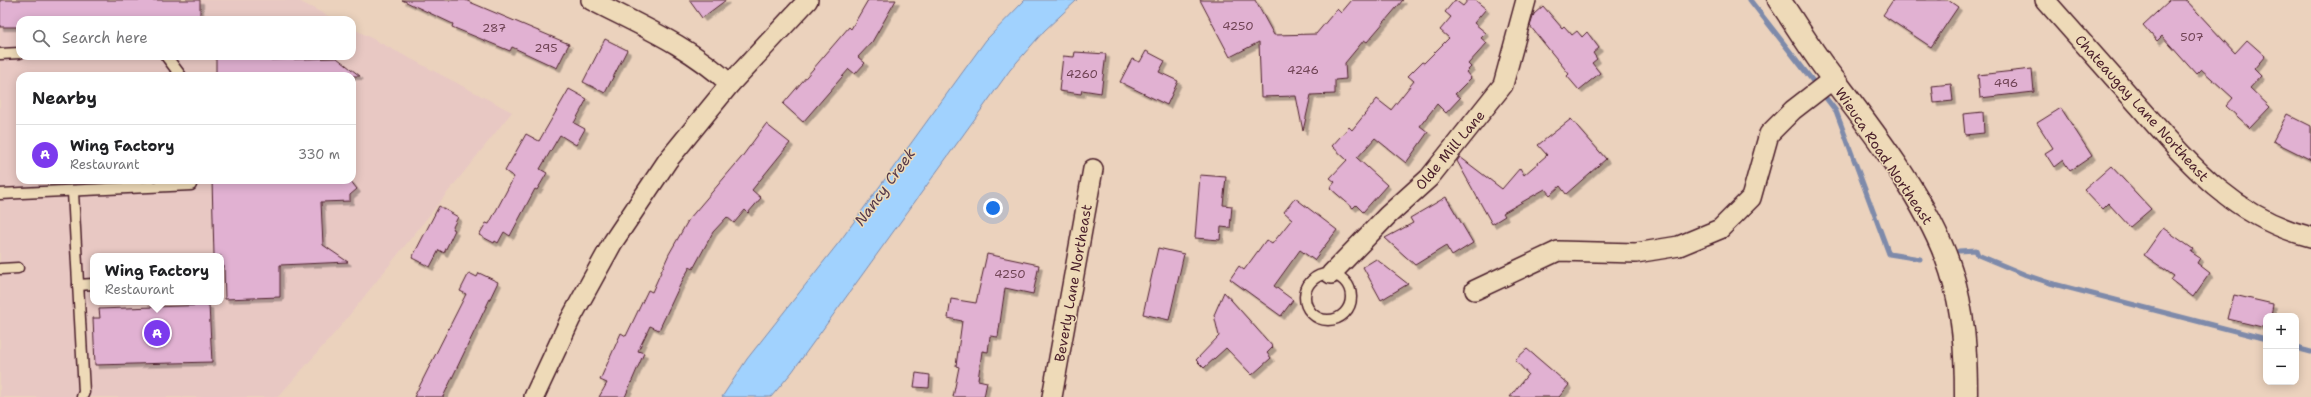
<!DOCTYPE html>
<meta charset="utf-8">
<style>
:root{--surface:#fff;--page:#f2f2f2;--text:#202124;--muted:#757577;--line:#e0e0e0;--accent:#7c3aed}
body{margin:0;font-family:"Shantell Sans",sans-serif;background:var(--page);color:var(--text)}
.controls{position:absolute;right:12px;bottom:12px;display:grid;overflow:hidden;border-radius:8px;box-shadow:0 2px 10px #0003}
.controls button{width:36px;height:36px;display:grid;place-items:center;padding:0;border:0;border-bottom:1px solid var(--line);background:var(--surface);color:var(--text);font:20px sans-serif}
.you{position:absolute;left:993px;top:208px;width:14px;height:14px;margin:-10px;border:3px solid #fff;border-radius:50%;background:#1a73e8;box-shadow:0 0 0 6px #1a73e833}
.badge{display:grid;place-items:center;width:26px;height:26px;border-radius:50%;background:var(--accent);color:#fff;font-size:13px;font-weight:700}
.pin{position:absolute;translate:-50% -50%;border:2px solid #fff;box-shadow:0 1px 4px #0006}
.popup{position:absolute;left:90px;top:253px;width:134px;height:52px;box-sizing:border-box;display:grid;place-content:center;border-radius:8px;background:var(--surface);filter:drop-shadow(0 1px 3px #0005);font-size:13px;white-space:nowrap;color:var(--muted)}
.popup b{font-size:15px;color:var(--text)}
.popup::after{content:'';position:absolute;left:50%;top:100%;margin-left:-8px;border:8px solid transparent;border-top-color:var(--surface)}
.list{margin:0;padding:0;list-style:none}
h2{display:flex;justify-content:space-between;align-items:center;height:52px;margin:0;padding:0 16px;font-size:17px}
h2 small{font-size:13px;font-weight:400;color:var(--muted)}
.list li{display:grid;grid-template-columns:26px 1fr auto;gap:12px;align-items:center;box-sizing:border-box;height:60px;padding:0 16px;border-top:1px solid var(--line)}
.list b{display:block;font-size:15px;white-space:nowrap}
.list p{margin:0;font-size:13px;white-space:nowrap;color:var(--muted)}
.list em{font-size:13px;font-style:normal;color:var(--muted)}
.icon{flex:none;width:22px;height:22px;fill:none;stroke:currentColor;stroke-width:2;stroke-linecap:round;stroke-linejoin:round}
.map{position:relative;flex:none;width:2311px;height:397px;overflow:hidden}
.search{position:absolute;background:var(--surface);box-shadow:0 2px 10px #0003;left:16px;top:16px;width:340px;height:44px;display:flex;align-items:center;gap:10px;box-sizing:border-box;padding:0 14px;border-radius:12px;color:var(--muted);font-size:15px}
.panel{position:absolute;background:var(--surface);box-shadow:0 2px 10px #0003;left:16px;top:72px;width:340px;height:112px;border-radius:12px}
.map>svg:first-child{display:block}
</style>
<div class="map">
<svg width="2311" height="397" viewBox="0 0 2311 397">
<defs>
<filter id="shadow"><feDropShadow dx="3.5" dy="3.5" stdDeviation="0" flood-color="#0004"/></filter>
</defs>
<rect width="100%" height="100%" fill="#ebd2bd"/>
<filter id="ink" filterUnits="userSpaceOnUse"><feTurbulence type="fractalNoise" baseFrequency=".025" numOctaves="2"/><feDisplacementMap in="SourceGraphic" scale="8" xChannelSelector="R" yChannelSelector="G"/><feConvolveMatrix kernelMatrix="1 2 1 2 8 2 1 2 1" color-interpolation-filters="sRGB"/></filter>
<g filter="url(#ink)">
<path fill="#e8c8c3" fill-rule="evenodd" d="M0,0h297l39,20h-316v36h332v-28l160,84 -173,216 -61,69h-278zM20,76h332v104h-332zM93,256h128v46h-128z"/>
<path fill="#a1d2fe" stroke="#7e8aaa" d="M1025,0h52l-33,31 -34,39 -218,302 -21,25h-49l25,-38 93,-118 146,-201z"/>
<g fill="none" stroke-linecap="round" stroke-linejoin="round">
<g stroke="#7e8aaa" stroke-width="5">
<path d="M1750,0l86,111 53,143 31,5"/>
<path d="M1959,251l17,-1 2,5 48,20 24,8 216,56"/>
<path d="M2296,348l15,4"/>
</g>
</g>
<g fill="#e1b1d2" stroke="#4a1f2b" filter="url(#shadow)">
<path d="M0,0h200v20h-180v7h-20z"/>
<path d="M402,0h63l104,44 -12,24 -45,-21 -2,4 -58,-24 1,-3z"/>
<path d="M689,0h37l-24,18z"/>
<path d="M868,0h28l-24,42 -14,15 7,6 -10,11 -6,-5 -46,53 -20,-18 66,-77 2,2z"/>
<path d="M1200,0h55l19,35 42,-1 21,-25 4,4 11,-13h51l-36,42 -3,-2 -19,23 1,16 -11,1v14l-24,1 -8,36 -7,-35 -35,1 -2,-55 -29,15z"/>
<path d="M1455,0l8,6 5,-6h7l11,9 -12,14 12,10 -5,5 6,5 -19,21 3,3 -5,5 5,6 -16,16 5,4 -14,15 -9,-9 -17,22 8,6 -22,31 -31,-25 -18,20 30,27 -24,27 -7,-7 -3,3 -23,-20 5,-6 -5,-4 17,-18 -15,-14 17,-19 3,3 25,-31 14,11 23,-29 -6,-5 14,-14 2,1 25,-25 -9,-8 11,-13 -6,-5z"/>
<path d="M1893,0h55l10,7 -27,40 -48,-32z"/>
<path d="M2170,0h16l49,53 12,-13 18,16 -11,13 7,7 -11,12 20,19 -20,21 -24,-22 7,-8 -32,-29 -5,5 -34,-38 -5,5 -14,-16z"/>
<path d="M1543,6l19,22 2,-2 8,9 5,-4 5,6 5,-5 12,16 -6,5 4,6 -5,4 8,10 -21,17 -12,-14 2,-2 -39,-48 4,-12z"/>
<path d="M605,39l22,11 -22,43 -22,-11z"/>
<path d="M1146,51l19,10 -6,11 19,9 -11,24 -47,-23 12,-23 8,3z"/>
<path d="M1075,52l31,2 -5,39 -19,-3 -1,4 -22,-3 4,-35 11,1z"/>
<path d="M216,56h54l1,4 66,-2 23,18h-144z"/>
<path d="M2032,69l2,23 -54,6 -2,-23z"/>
<path d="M1951,84l2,17 -19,2 -2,-17z"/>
<path d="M569,89l18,10 -13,24 11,6 -9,16 -16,-10 -20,34 7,4 -10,17 -2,-1 -25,47 -6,-4 -6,11 -3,-2 -1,2 -15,-8 7,-12 3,1 25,-47 -9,-6 21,-37 13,7z"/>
<path d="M2061,108l31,48 -22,15 -7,-11 -9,7 -9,-14 8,-5 -16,-25z"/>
<path d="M1983,112l1,21 -19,2 -2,-21z"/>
<path d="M2287,114l24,12v34l-38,-19z"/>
<path d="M1571,119l35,40 -40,35 -6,-8 -10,9 -5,-6 -42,24 2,3 -13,8 -35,-63 3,-4 42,32 18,-21 4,7 23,-20 -9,-10z"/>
<path d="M766,124l24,19 -38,47 9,8 -13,15 -3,-3 -11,13 -7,-6 -14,15 -20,37 -3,-2 -9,16 -22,47 -9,-4 -12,25 6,2 -19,44h-26l8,-14 -7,-3 21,-47 5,3 22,-46 4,2 17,-38 20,-35 52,-61z"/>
<path d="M2111,166l40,43 -21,18 -22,-24 -6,6 -18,-19z"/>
<path d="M1200,175l26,2 -3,28 9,1 -2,22 -9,-1 -1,13 -25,-2z"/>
<path d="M212,180h138l7,9 -7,6v6l-29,1 2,43 25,17 -68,3v32l-55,2 -1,-33 -3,1v-11h-7z"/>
<path d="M1446,197l27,46 -21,13 -6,-10 -31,19 -30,-27 28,-15 -3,-5z"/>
<path d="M1295,198l42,32 -23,30 -14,-10 -26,36 19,14 -12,16 -51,-37 9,-13 5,4 22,-30 6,4 20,-25 -8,-7z"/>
<path d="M439,206l19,11 -6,12 3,1 -11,23 -5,-3 -9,17 -18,-9z"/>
<path d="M2163,228l30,21 -2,3 9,6 -3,5 13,10 -17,24 -22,-17 3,-4 -30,-21z"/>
<path d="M1158,248l26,6 -15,66 -26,-6z"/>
<path d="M987,254l52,11 -6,29 -28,-6 -7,49 -8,-1 -2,16 -6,-1 -4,29 9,2 -3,15h-31l6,-30 -3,-1 6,-45 -14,-3 3,-19 25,4z"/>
<path d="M1376,259l32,25 -27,16 -18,-33z"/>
<path d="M469,273l8,4 2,-4 19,9 -55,115h-29l52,-103 -6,-3z"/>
<path d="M1224,292l49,55 -6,6 4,5 -19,17 -26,-27 -22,20 -8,-8 23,-24 -5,-21z"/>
<path d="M2234,295l39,9 -2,12h-5v12l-38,-9z"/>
<path d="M209,305l3,57 -117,3 -2,-47h7l-1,-9z"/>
<path d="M1527,349l42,36 -10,12h-49l18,-23 -13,-14z"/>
<path d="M916,373l14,2 -1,13 -15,-1z"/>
</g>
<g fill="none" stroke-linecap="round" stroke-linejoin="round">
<g stroke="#4a1f2b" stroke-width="13">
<g id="lane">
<path d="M0,54l20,-1"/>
<path d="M166,56l15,20"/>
<path d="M73,192l11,200 -2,5"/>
<path d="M0,194l191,-9v-5"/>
<path d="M0,269l18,-1"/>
<circle cx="1328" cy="297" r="23"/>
<path d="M78,285l15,-1"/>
</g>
</g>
<g stroke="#4a1f2b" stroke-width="22">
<g id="street">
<path d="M591,0c50,26 97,45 139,84"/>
<path d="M2045,0c31,35 62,70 93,105 50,57 95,113 173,132"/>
<path d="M1331,274l56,-58 42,-38 74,-93 23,-85"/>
<path d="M1475,290l83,-39 78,2 43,-7 41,-17 31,-31 18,-64 24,-24 40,-31"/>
<path d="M534,397l36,-77 43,-78 55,-82 62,-76 78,-84"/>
<path d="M1052,397l41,-228"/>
</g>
</g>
<g stroke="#4a1f2b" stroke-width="25">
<path id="secondary" d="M1779,0c18,26 35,55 55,80 42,55 96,125 117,191 13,41 15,83 15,126"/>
</g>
<use href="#lane" stroke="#eedab8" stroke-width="10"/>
<use href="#street" stroke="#eedab8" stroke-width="19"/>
<use href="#secondary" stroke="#eedab8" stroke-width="22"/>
</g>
</g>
<g text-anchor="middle" stroke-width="3" stroke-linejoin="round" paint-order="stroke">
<g font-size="12" fill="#704455">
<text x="1238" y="30">4250</text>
<text x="494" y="32">287</text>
<text x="2192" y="41">507</text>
<text x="546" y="52">295</text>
<text x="1303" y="74">4246</text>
<text x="1082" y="78">4260</text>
<text x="2006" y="87">496</text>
<text x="1010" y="278">4250</text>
</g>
<g font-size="14" fill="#4a1f2b" stroke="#eedab8">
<text transform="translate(2142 108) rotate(48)" y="5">Chateaugay Lane Northeast</text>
<text transform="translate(1450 150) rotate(-50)" y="5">Olde Mill Lane</text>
<text transform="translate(1884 156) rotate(56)" y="5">Wieuca Road Northeast</text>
<text transform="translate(1073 283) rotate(-80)" y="5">Beverly Lane Northeast</text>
</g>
<g font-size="15" font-style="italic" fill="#573a4b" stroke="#eedab8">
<text transform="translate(885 187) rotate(-54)" y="5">Nancy Creek</text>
</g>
</g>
</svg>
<div class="controls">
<button>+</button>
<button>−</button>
</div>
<div class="you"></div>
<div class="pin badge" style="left:157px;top:333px">A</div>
<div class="popup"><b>Wing Factory</b>Restaurant</div>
<div class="search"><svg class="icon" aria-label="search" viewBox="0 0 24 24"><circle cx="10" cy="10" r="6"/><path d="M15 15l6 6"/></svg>Search here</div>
<section class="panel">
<h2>Nearby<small></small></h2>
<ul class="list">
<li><span class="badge">A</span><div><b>Wing Factory</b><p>Restaurant</p></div><em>330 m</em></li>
</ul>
</section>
</div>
